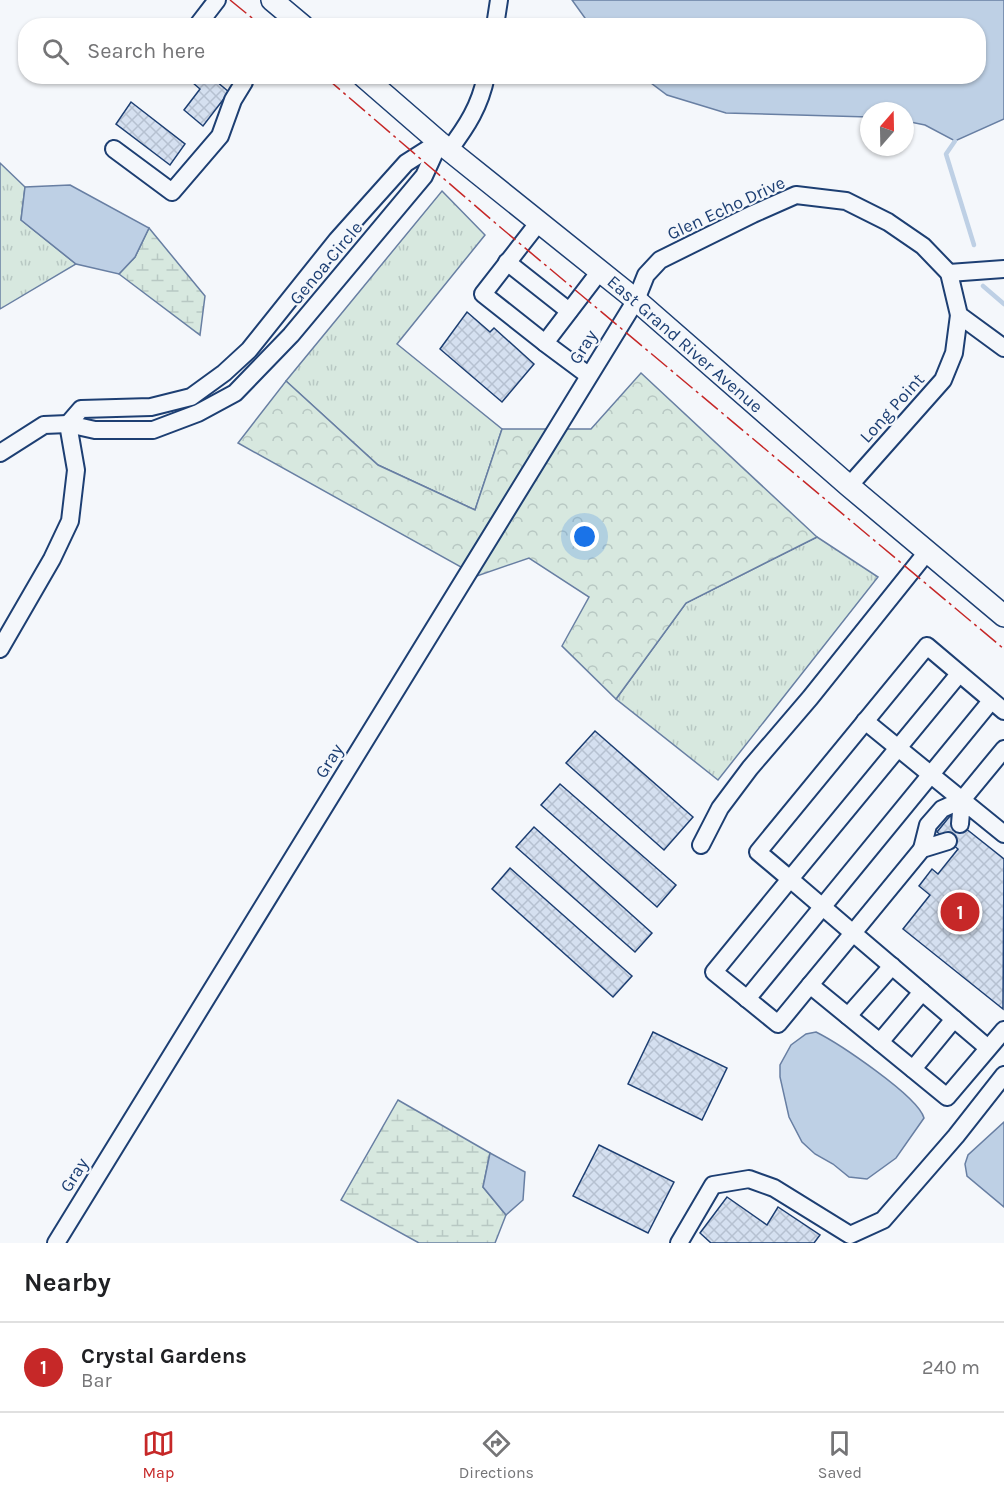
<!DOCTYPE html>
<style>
:root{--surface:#fff;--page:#f2f2f2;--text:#202124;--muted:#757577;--line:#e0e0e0;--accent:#c62828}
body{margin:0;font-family:Karla,sans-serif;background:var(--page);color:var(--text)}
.compass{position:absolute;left:860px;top:102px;width:54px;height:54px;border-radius:50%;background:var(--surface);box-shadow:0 2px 4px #0004;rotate:20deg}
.you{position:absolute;left:585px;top:537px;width:21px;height:21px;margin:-15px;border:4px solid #fff;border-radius:50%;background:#1a73e8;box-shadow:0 0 0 9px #1a73e833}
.badge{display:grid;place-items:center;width:39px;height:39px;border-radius:50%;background:var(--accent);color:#fff;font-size:20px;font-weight:700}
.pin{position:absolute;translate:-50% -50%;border:3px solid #fff;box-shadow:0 2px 6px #0006}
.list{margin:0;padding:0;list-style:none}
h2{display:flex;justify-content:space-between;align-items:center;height:78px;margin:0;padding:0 24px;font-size:26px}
h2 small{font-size:20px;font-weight:400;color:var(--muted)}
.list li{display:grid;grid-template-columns:39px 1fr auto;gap:18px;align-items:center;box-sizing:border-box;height:90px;padding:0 24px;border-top:2px solid var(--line)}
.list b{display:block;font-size:22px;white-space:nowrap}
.list p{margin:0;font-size:20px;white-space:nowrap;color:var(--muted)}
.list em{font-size:20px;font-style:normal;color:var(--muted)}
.icon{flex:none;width:33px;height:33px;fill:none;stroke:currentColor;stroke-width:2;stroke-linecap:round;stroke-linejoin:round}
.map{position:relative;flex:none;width:1004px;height:1243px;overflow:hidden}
.search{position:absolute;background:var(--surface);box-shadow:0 2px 4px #0004;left:18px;right:18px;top:18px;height:66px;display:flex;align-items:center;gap:15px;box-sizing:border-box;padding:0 21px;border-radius:24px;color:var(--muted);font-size:22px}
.sheet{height:168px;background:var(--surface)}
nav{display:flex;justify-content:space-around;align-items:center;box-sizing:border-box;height:84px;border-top:2px solid var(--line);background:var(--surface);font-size:16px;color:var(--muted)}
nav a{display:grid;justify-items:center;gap:3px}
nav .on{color:var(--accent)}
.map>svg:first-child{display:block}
</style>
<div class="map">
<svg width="1004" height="1243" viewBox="0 0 1004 1243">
<defs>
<pattern id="grass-tufts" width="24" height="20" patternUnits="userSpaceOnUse" patternTransform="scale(1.5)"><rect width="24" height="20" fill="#d7e8df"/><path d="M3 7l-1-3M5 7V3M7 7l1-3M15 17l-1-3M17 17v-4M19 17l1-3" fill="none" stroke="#b8c8c3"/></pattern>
<pattern id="forest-crowns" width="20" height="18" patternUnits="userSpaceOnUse" patternTransform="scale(1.5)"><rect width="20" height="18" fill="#d7e8df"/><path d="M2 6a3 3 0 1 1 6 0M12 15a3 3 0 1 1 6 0" fill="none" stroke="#b8c8c3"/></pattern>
<pattern id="wetland-marsh" width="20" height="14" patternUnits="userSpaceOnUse" patternTransform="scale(1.5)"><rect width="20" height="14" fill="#d7e8df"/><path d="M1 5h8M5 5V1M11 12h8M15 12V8" fill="none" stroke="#b8c8c3"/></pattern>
<pattern id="building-cross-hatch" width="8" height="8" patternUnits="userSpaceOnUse" patternTransform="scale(1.5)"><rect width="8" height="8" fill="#d5e0f0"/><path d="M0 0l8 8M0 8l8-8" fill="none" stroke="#b6c1d1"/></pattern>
</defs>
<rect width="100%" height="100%" fill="#f4f7fb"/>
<g fill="url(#grass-tufts)" stroke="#687fa3" stroke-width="1.5">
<path d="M0,163l25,24 -4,33 55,44 -76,45z"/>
<path d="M442,191l43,44 -88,109 105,85 -27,81 -97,-45 -92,-84z"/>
<path d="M817,537l61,40 -160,203 -102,-81 70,-96z"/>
</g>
<path fill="url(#forest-crowns)" stroke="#687fa3" stroke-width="1.5" d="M641,373l176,164 -131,66 -70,96 -54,-53 27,-49 -60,-39 -52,18 -239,-133 48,-62 92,84 97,45 27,-81h89z"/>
<g fill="url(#wetland-marsh)" stroke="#687fa3" stroke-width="1.5">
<path d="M149,228l56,68 -5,39 -81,-61 16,-17z"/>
<path d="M398,1100l92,53 -7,34 23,28 -11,28h-76l-78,-43z"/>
</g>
<g fill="#bed0e5" stroke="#687fa3" stroke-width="1.5">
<path d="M572,0h432v119l-49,22 -30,-16 -20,-4v-10h-36v6l-143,-4 -59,-18 -24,-18 335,-1v-50l-388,-1z"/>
<path d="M70,185l79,43 -14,29 -16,17 -43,-10 -55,-44 4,-33z"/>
<path d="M816,1032c22,11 102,64 108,86l-28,40 -29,21 -18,-2 -16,-13 -18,-10 -13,-12 -13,-25 -9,-40v-12l11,-20 15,-11z"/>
<path d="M1004,1122v85l-37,-31 -2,-12 3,-9z"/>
<path d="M490,1153l35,19 -2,28 -17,15 -23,-28z"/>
</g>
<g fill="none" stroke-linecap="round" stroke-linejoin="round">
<g stroke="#bed0e5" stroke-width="4.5">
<path d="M955,141l-9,13 28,91"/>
<path d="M983,286l21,18"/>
</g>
</g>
<g fill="url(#building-cross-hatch)" stroke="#1d3f73" stroke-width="1.5">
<path d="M185,76h25l19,16 -26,34 -19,-16 16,-21z"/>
<path d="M131,102l54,42 -15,21 -54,-41z"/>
<path d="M467,312l23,20 4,-4 40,36 -32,38 -62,-53z"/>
<path d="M595,731l98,86 -29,33 -98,-87z"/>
<path d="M560,784l116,101 -19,22 -116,-102z"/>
<path d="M950,816l54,43 -1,150 -100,-80 27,-34 -11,-9 13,-17 6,5 20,-25 -21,-17z"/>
<path d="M534,827l118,106 -17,19 -119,-105z"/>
<path d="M510,868l122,108 -19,21 -121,-108z"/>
<path d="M653,1032l74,36 -25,52 -74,-36z"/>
<path d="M599,1145l75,37 -26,51 -75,-37z"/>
<path d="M727,1197l40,28 11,-18 42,28 -6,8h-103l-11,-10z"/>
</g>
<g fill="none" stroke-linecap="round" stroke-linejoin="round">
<g stroke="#1d3f73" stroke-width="20">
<g id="minor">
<path d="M197,26l20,-26"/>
<path d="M495,26l4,-26"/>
<path d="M114,149l58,43 48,-56 13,-36 11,-18 -6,-6"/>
<path d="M449,150c18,-24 31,-44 37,-74"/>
<path d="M539,222l-56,72 62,49"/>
<path d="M507,262l62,49"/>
<path d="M949,273l55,-4"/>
<path d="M588,375l-43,-32 55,-72"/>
<path d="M0,453l44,-28 24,-1 27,6h58l45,-17 37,-20 56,-58 133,-159 15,-33"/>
<path d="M849,486l94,-106 11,-27 5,-38"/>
<path d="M0,649l52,-90 18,-38 6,-51 -8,-46 13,-15 70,-2 40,-10 33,-24 25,-23 88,-110 69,-77 33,-21"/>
<path d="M1004,711l-77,-65 -169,206 32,27 -76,93 64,52 32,-39 137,112 57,-67"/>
<path d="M865,721l97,79"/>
<path d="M960,824l2,-24 42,34"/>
<path d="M948,841l-26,8 -69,84 135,115"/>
<path d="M701,845l19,-37 30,-40 60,-70 117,-146"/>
<path d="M922,849l6,-24 14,-16 20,-9 42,-51"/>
<path d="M810,985l43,-52 -63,-54 169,-205"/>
<path d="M747,999l244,-298"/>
<path d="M848,1016l44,-50"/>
<path d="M880,1042l42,-50"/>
<path d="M913,1069l41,-50"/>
<path d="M56,1243l580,-943 10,-25 14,-15 93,-46 43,-19 50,6 42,21 35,24 26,27 10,42 45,33"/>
<path d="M679,1243l34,-58 36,-6 25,9 76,47 33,-15 73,-84 48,-61"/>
</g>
</g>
<g stroke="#1d3f73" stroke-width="24">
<g id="major">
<path d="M272,0l31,26"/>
<path d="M363,76l76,66 197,158 213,186 155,130"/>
</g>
</g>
<use href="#minor" stroke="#f4f7fb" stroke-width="16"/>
<use href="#major" stroke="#f4f7fb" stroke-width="21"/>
<g stroke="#c62828" stroke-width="1.5" stroke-dasharray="21 4.5 3 4.5" stroke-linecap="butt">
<path d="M230,0l32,26"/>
<path d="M324,76l176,151 504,422"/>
</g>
</g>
<g text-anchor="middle" stroke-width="4.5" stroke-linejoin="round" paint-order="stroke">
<g font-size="18" fill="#1d3f73" stroke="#f4f7fb">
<text transform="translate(726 208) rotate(-25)" y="6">Glen Echo Drive</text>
<text transform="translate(326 263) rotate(-50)" y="6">Genoa Circle</text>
<text transform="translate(685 344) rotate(41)" y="6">East Grand River Avenue</text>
<text transform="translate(583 347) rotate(-58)" y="6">Gray</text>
<text transform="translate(892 408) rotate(-48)" y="6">Long Point</text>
<text transform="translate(329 761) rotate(-58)" y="6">Gray</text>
<text transform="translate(74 1175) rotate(-58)" y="6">Gray</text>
</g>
</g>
</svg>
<svg class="compass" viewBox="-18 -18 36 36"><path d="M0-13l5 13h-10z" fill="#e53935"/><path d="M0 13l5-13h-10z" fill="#757577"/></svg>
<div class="you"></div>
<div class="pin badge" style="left:960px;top:912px">1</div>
<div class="search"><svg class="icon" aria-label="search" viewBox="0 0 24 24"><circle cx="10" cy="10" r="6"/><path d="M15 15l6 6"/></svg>Search here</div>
</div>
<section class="sheet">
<h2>Nearby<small></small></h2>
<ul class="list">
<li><span class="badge">1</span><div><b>Crystal Gardens</b><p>Bar</p></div><em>240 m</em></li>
</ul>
</section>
<nav>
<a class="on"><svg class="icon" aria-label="map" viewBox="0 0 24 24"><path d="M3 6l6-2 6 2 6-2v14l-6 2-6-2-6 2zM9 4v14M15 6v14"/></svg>Map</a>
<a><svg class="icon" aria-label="directions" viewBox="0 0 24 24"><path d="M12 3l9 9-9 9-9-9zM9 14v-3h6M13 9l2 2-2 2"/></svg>Directions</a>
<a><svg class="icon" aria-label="saved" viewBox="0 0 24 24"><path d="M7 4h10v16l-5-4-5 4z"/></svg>Saved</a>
</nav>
